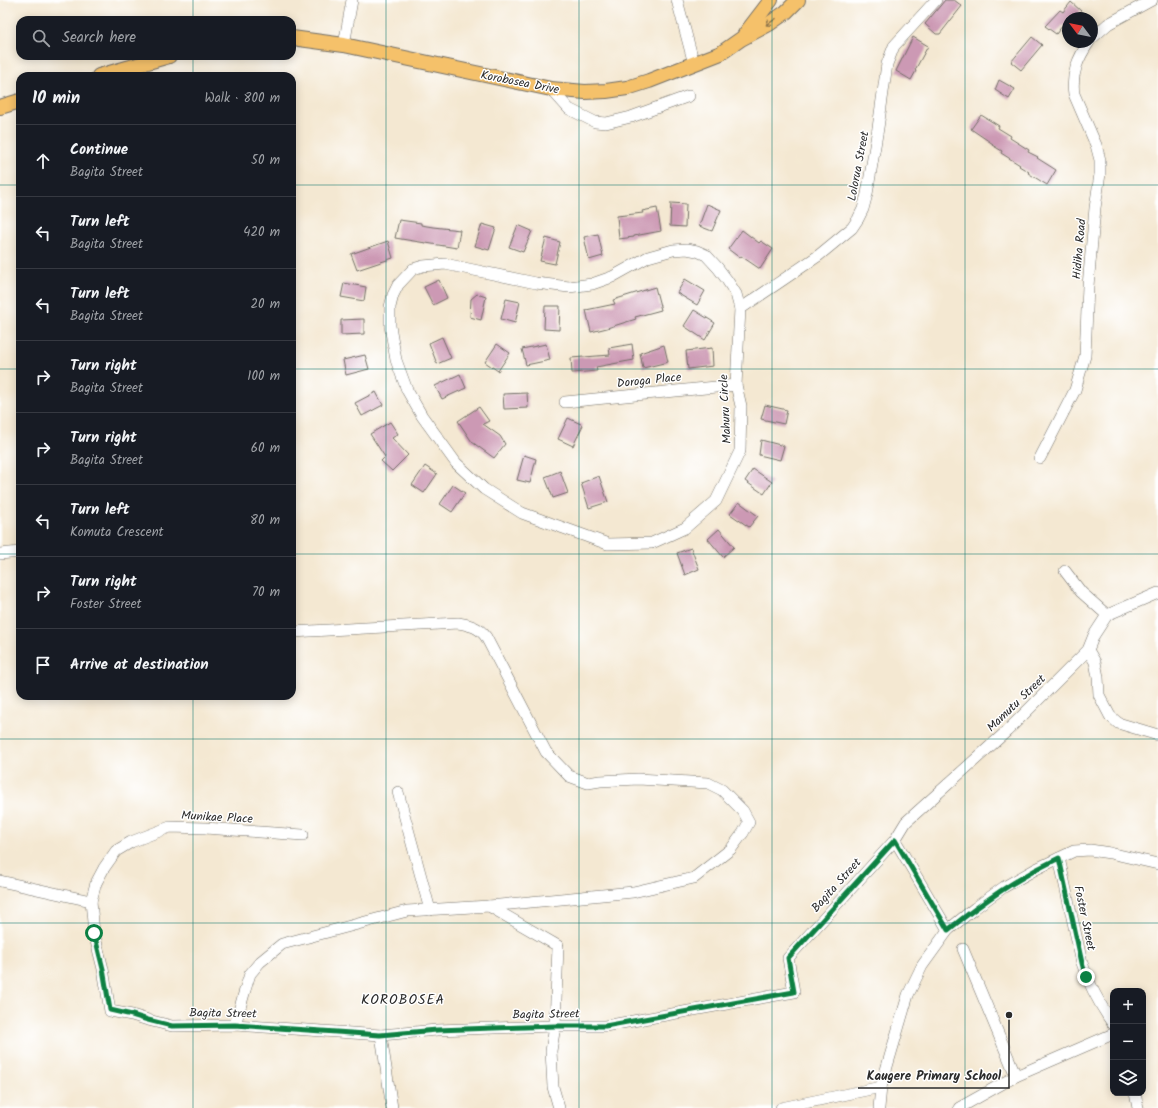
<!DOCTYPE html>
<meta charset="utf-8">
<style>
:root{--surface:#171b24;--page:#20242c;--text:#f1f3f6;--muted:#9ea1a6;--line:#363941}
body{margin:0;font-family:Kalam,sans-serif;background:var(--page);color:var(--text)}
.controls{position:absolute;right:12px;bottom:12px;display:grid;overflow:hidden;border-radius:8px;box-shadow:0 2px 10px #0003}
.controls button{width:36px;height:36px;display:grid;place-items:center;padding:0;border:0;border-bottom:1px solid var(--line);background:var(--surface);color:var(--text);font:20px sans-serif}
.compass{position:absolute;left:1062px;top:12px;width:36px;height:36px;border-radius:50%;background:var(--surface);box-shadow:0 2px 10px #0003;rotate:302deg}
.stop{position:absolute;width:12px;height:12px;margin:-9px;border:3px solid #0b8043;border-radius:50%;background:#fff}
.stop.end{background:#0b8043;border-color:#fff;box-shadow:0 1px 4px #0008}
.list{margin:0;padding:0;list-style:none}
h2{display:flex;justify-content:space-between;align-items:center;height:52px;margin:0;padding:0 16px;font-size:17px}
h2 small{font-size:13px;font-weight:400;color:var(--muted)}
.list li{display:grid;grid-template-columns:26px 1fr auto;gap:12px;align-items:center;box-sizing:border-box;height:72px;padding:0 16px;border-top:1px solid var(--line)}
.list b{display:block;font-size:15px;white-space:nowrap}
.list p{margin:0;font-size:13px;white-space:nowrap;color:var(--muted)}
.list em{font-size:13px;font-style:normal;color:var(--muted)}
.icon{flex:none;width:22px;height:22px;fill:none;stroke:currentColor;stroke-width:2;stroke-linecap:round;stroke-linejoin:round}
.map{position:relative;flex:none;width:1158px;height:1108px;overflow:hidden}
.search{position:absolute;background:var(--surface);box-shadow:0 2px 10px #0003;left:16px;top:16px;width:280px;height:44px;display:flex;align-items:center;gap:10px;box-sizing:border-box;padding:0 14px;border-radius:12px;color:var(--muted);font-size:15px}
.panel{position:absolute;background:var(--surface);box-shadow:0 2px 10px #0003;left:16px;top:72px;width:280px;height:628px;border-radius:12px}
.map>svg:first-child{display:block}
</style>
<div class="map">
<svg width="1158" height="1108" viewBox="0 0 1158 1108">
<rect width="100%" height="100%" fill="#fff"/>
<filter id="ink" filterUnits="userSpaceOnUse"><feTurbulence type="fractalNoise" baseFrequency=".025" numOctaves="2"/><feDisplacementMap in="SourceGraphic" scale="8" xChannelSelector="R" yChannelSelector="G"/><feConvolveMatrix kernelMatrix="1 2 1 2 8 2 1 2 1" color-interpolation-filters="sRGB"/></filter>
<filter id="wash" filterUnits="userSpaceOnUse"><feTurbulence type="fractalNoise" baseFrequency=".012" numOctaves="4" result="noise"/><feDisplacementMap in="SourceGraphic" scale="16" xChannelSelector="R" yChannelSelector="G"/><feGaussianBlur stdDeviation="0.9" result="paint"/><feColorMatrix in="noise" values="0 0 0 0 0 0 0 0 0 0 0 0 0 0 0 0 0 1.4 0 .05"/><feComposite in="paint" operator="in"/></filter>
<g filter="url(#wash)">
<rect width="100%" height="100%" fill="#f4e8d2"/>
<g id="blocks">
<g fill="#cc99b4">
<path d="M945,0h9l8,6 -22,28h-4l-11,-10z"/>
<path d="M1071,2l10,9 -6,7h-7v4l-4,4 -1,-1 -7,9 -11,-8 15,-16 3,2z"/>
<path d="M913,37l15,9 -13,24 1,1 -5,9 -15,-9z"/>
<path d="M1032,37l10,8 -21,25 -10,-8z"/>
<path d="M999,80l16,9 -6,10 -14,-9z"/>
<path d="M981,115l18,11 -1,2 13,8 -1,2 19,12 -1,2 10,5 -1,1 19,12 -9,15 -19,-12 1,-1 -10,-6 1,-1 -19,-12 1,-2 -10,-6 1,-1 -22,-15z"/>
<path d="M671,203l15,1 -1,23 -15,-1z"/>
<path d="M707,204l14,6 -9,21 -13,-5z"/>
<path d="M657,208l4,23 -27,5v1l-15,2 -2,-23 26,-3 -1,-2z"/>
<path d="M399,220l22,3v2l12,2 27,3 -3,18 -62,-10z"/>
<path d="M482,224l14,4 -7,22 -14,-4z"/>
<path d="M518,225l14,6 -9,21 -14,-5z"/>
<path d="M742,230l17,13 2,-2 12,8 -13,20 -19,-13 -1,2 -12,-9z"/>
<path d="M598,234l5,22 -14,4 -5,-23z"/>
<path d="M546,238l14,4 -5,22 -15,-3z"/>
<path d="M388,241l5,17 -36,12 -6,-16z"/>
<path d="M685,279l20,12 -8,14 -20,-12z"/>
<path d="M439,280l8,18 -14,7 -9,-18z"/>
<path d="M344,283l22,4 -2,14 -23,-4z"/>
<path d="M655,287l6,23 -26,7 1,2 -29,9 -16,4 -5,-22 29,-6 -2,-4z"/>
<path d="M477,294l9,3 -5,23 -11,-3 1,-18z"/>
<path d="M506,299l14,3 -5,21 -14,-4z"/>
<path d="M545,306h15l-1,24 -15,-1z"/>
<path d="M694,310l21,13 -10,17 -21,-14z"/>
<path d="M364,319v15l-23,1v-15z"/>
<path d="M442,337l9,21 -14,6 -8,-21z"/>
<path d="M497,344l13,9 -12,18 -13,-9z"/>
<path d="M546,344l4,16 -24,5 -4,-16z"/>
<path d="M632,344l2,16 -38,7 1,4 -25,2 -1,-15 39,-3 -1,-7z"/>
<path d="M664,345l4,17 -25,6 -3,-15z"/>
<path d="M712,348l1,18 -25,3 -2,-18z"/>
<path d="M365,355l4,14 -23,6 -3,-15z"/>
<path d="M460,374l6,14 -24,11 -7,-13z"/>
<path d="M376,392l7,13 -21,11 -7,-13z"/>
<path d="M527,393l1,15 -24,1 -1,-15z"/>
<path d="M765,405l22,5 -3,14 -23,-5z"/>
<path d="M479,407l10,14 -6,3 17,12 5,8 -11,14 -22,-16 -14,-21z"/>
<path d="M568,418l15,7 -10,21 -15,-7z"/>
<path d="M390,422l8,12 -6,4 16,17 -16,16 -11,-10 4,-4 -15,-23z"/>
<path d="M761,440l23,6 -4,14 -21,-5z"/>
<path d="M524,455l12,4 -6,24 -13,-3z"/>
<path d="M425,466l12,8 -13,19 -12,-8z"/>
<path d="M753,469l19,13 -8,12 -19,-13z"/>
<path d="M560,471l8,22 -15,5 -8,-21z"/>
<path d="M599,476l9,26 -19,6 -8,-25z"/>
<path d="M453,485l12,8 -13,19 -12,-8z"/>
<path d="M739,502l19,14 -9,11 -19,-13z"/>
<path d="M719,529l15,18 -11,10 -15,-18z"/>
<path d="M691,548l8,21 -14,6 -8,-22z"/>
</g>
</g>
</g>
<g filter="url(#ink)">
<use href="#blocks" fill-opacity="0" stroke="#716d65" stroke-width="1"/>
<g fill="none" stroke-linecap="round" stroke-linejoin="round">
<g stroke="#716d65" stroke-width="12">
<g id="minor">
<path d="M677,0l17,64"/>
<path d="M1092,38l16,-14 44,-24"/>
<path d="M344,45l8,-45"/>
<path d="M551,89l18,20 26,13 11,1 25,-6 58,-21"/>
<path d="M687,249l10,2 9,4 12,13 9,12 9,14 4,15 -4,76 5,21 -1,45 -24,50 -31,27 -33,15 -44,1 -86,-31 -38,-24 -28,-26 -34,-47 -15,-26 -11,-30 -6,-34v-19l3,-12 5,-10 15,-16 10,-3 22,-2 91,19 33,4 23,-3 20,-7 36,-20 25,-7z"/>
<path d="M740,309l78,-53 34,-28 6,-9 5,-10 4,-15 11,-66 9,-64 7,-18 42,-46"/>
<path d="M565,402l171,-17"/>
<path d="M1040,458l35,-68 10,-34 3,-70 7,-78 5,-34v-14l-4,-15 -22,-51c-3,-20 4,-36 15,-52"/>
<path d="M0,554l20,-2"/>
<path d="M1065,571l16,21 26,23"/>
<path d="M292,632l166,-9c12,2 21,4 28,14l60,115 23,24 19,7 12,-2 38,-2 70,4 14,7 21,21 6,11 -6,11 -12,16 -37,29 -61,14 -144,14"/>
<path d="M1088,650l7,12 3,15 1,18 11,21 8,7 40,12"/>
<path d="M398,792l32,118"/>
<path d="M895,840l11,-18 101,-91 81,-81 6,-15 13,-20 51,-22"/>
<path d="M1059,858l23,105c7,22 18,42 31,61"/>
<path d="M0,881l91,20 5,-18 8,-15 12,-17 15,-9 39,-15 35,1 98,7"/>
<path d="M91,901l3,32 9,36 7,42 22,4 16,5 24,6 63,-1 146,10 56,-5 118,-4h50l189,-34 -6,-34 107,-118 53,90"/>
<path d="M963,949l53,127"/>
<path d="M235,1025l10,-35 5,-16 10,-12 22,-18 125,-33 82,-5 69,40 -3,80 -4,25 2,36 6,21"/>
<path d="M381,1035l11,73"/>
<path d="M1135,1093l3,15"/>
<path d="M781,1108l100,-21"/>
<path d="M879,1108l2,-21 27,-92 14,-29 26,-36 27,-22 29,-21 32,-18 38,-18 16,-1 20,3 48,11"/>
<path d="M959,1108l57,-32 97,-42"/>
</g>
</g>
<g stroke="#716d65" stroke-width="16">
<g id="major">
<path d="M745,34l26,-34"/>
<path d="M292,38l52,7 207,44 34,3 21,-1 21,-3 22,-7 72,-28 20,-14 28,-15 17,-12 12,-12"/>
<path d="M99,76l70,-20"/>
<path d="M0,107l20,-6"/>
</g>
</g>
<use href="#minor" stroke="#fff" stroke-width="11"/>
<use href="#major" stroke="#f5c16b" stroke-width="14"/>
</g>
<defs><path id="oneway-shaft" d="M-6 0H5M1.5-3L5.5 0L1.5 3" fill="none" stroke-width="1.6" stroke-linecap="round" stroke-linejoin="round"/></defs>
<use stroke="#90764b" href="#oneway-shaft" transform="translate(771 22) rotate(146)"/>
</g>
<g fill="none" stroke-linecap="round" stroke-linejoin="round" filter="url(#ink)">
<path stroke="#0b8043" stroke-width="5" d="M94,933l9,36 7,41 22,5 16,5 24,6 63,-1 145,10 57,-5 118,-4h50l189,-34 -6,-34 107,-118 53,90c36,-29 69,-52 111,-72l23,105 4,14"/>
</g>
<path fill="none" stroke="#0f766e" stroke-width="1" stroke-opacity="0.55" d="M193,0v20M386,0v1108M579,0v1108M772,0v1108M965,0v1108M193,56v20M0,185h20M292,185h866M0,369h20M292,369h866M0,554h20M292,554h866M193,696v412M0,739h1158M0,923h1158"/>
<g text-anchor="middle" stroke-width="3" stroke-linejoin="round" paint-order="stroke">
<g font-size="12" fill="#2b2b2b" stroke="#fff">
<text transform="translate(520 82) rotate(11)" y="4">Korobosea Drive</text>
<text transform="translate(858 166) rotate(-79)" y="4">Lolorua Street</text>
<text transform="translate(1079 249) rotate(-85)" y="4">Hidiha Road</text>
<text transform="translate(649 380) rotate(-6)" y="4">Doroga Place</text>
<text transform="translate(725 409) rotate(-93)" y="4">Mahuru Circle</text>
<text transform="translate(1016 703) rotate(-44)" y="4">Mamutu Street</text>
<text transform="translate(217 817) rotate(3)" y="4">Munikae Place</text>
<text transform="translate(836 885) rotate(-48)" y="4">Bagita Street</text>
<text transform="translate(1085 918) rotate(78)" y="4">Foster Street</text>
<text transform="translate(223 1013) rotate(1)" y="4">Bagita Street</text>
<text transform="translate(546 1014) rotate(-1)" y="4">Bagita Street</text>
</g>
<g font-size="14" letter-spacing="1" fill="#2b2b2b" stroke="#fff">
<text x="403" y="1004">KOROBOSEA</text>
</g>
</g>
<path fill="none" stroke="#2b2b2b" stroke-width="1.5" d="M1009 1015L1009 1088H858"/>
<circle fill="#2b2b2b" stroke="#fff" stroke-width="1.5" cx="1009" cy="1015" r="4"/>
<g font-size="13" text-anchor="middle" font-weight="bold" fill="#2b2b2b" stroke="#fff" stroke-width="3" stroke-linejoin="round" paint-order="stroke">
<text x="934" y="1080">Kaugere Primary School</text>
</g>
</svg>
<div class="controls">
<button>+</button>
<button>−</button>
<button><svg class="icon" aria-label="layers" viewBox="0 0 24 24"><path d="M12 4l9 5-9 5-9-5zM3 14l9 5 9-5"/></svg></button>
</div>
<svg class="compass" viewBox="-18 -18 36 36"><path d="M0-13l5 13h-10z" fill="#e53935"/><path d="M0 13l5-13h-10z" fill="#9ea1a6"/></svg>
<div class="stop" style="left:94px;top:933px"></div>
<div class="stop end" style="left:1086px;top:977px"></div>
<div class="search"><svg class="icon" aria-label="search" viewBox="0 0 24 24"><circle cx="10" cy="10" r="6"/><path d="M15 15l6 6"/></svg>Search here</div>
<section class="panel">
<h2>10 min<small>Walk · 800 m</small></h2>
<ul class="list">
<li><svg class="icon" aria-label="ahead" viewBox="0 0 24 24"><path d="M12 20V5M6 11l6-6 6 6"/></svg><div><b>Continue</b><p>Bagita Street</p></div><em>50 m</em></li>
<li><svg class="icon" aria-label="left" viewBox="0 0 24 24"><path d="M17 20v-9H6M10 6l-5 5 5 5"/></svg><div><b>Turn left</b><p>Bagita Street</p></div><em>420 m</em></li>
<li><svg class="icon" aria-label="left" viewBox="0 0 24 24"><path d="M17 20v-9H6M10 6l-5 5 5 5"/></svg><div><b>Turn left</b><p>Bagita Street</p></div><em>20 m</em></li>
<li><svg class="icon" aria-label="right" viewBox="0 0 24 24"><path d="M7 20v-9h11M14 6l5 5-5 5"/></svg><div><b>Turn right</b><p>Bagita Street</p></div><em>100 m</em></li>
<li><svg class="icon" aria-label="right" viewBox="0 0 24 24"><path d="M7 20v-9h11M14 6l5 5-5 5"/></svg><div><b>Turn right</b><p>Bagita Street</p></div><em>60 m</em></li>
<li><svg class="icon" aria-label="left" viewBox="0 0 24 24"><path d="M17 20v-9H6M10 6l-5 5 5 5"/></svg><div><b>Turn left</b><p>Komuta Crescent</p></div><em>80 m</em></li>
<li><svg class="icon" aria-label="right" viewBox="0 0 24 24"><path d="M7 20v-9h11M14 6l5 5-5 5"/></svg><div><b>Turn right</b><p>Foster Street</p></div><em>70 m</em></li>
<li><svg class="icon" aria-label="arrive" viewBox="0 0 24 24"><path d="M6 21V4h12l-3 4 3 4H6"/></svg><div><b>Arrive at destination</b></div></li>
</ul>
</section>
</div>
